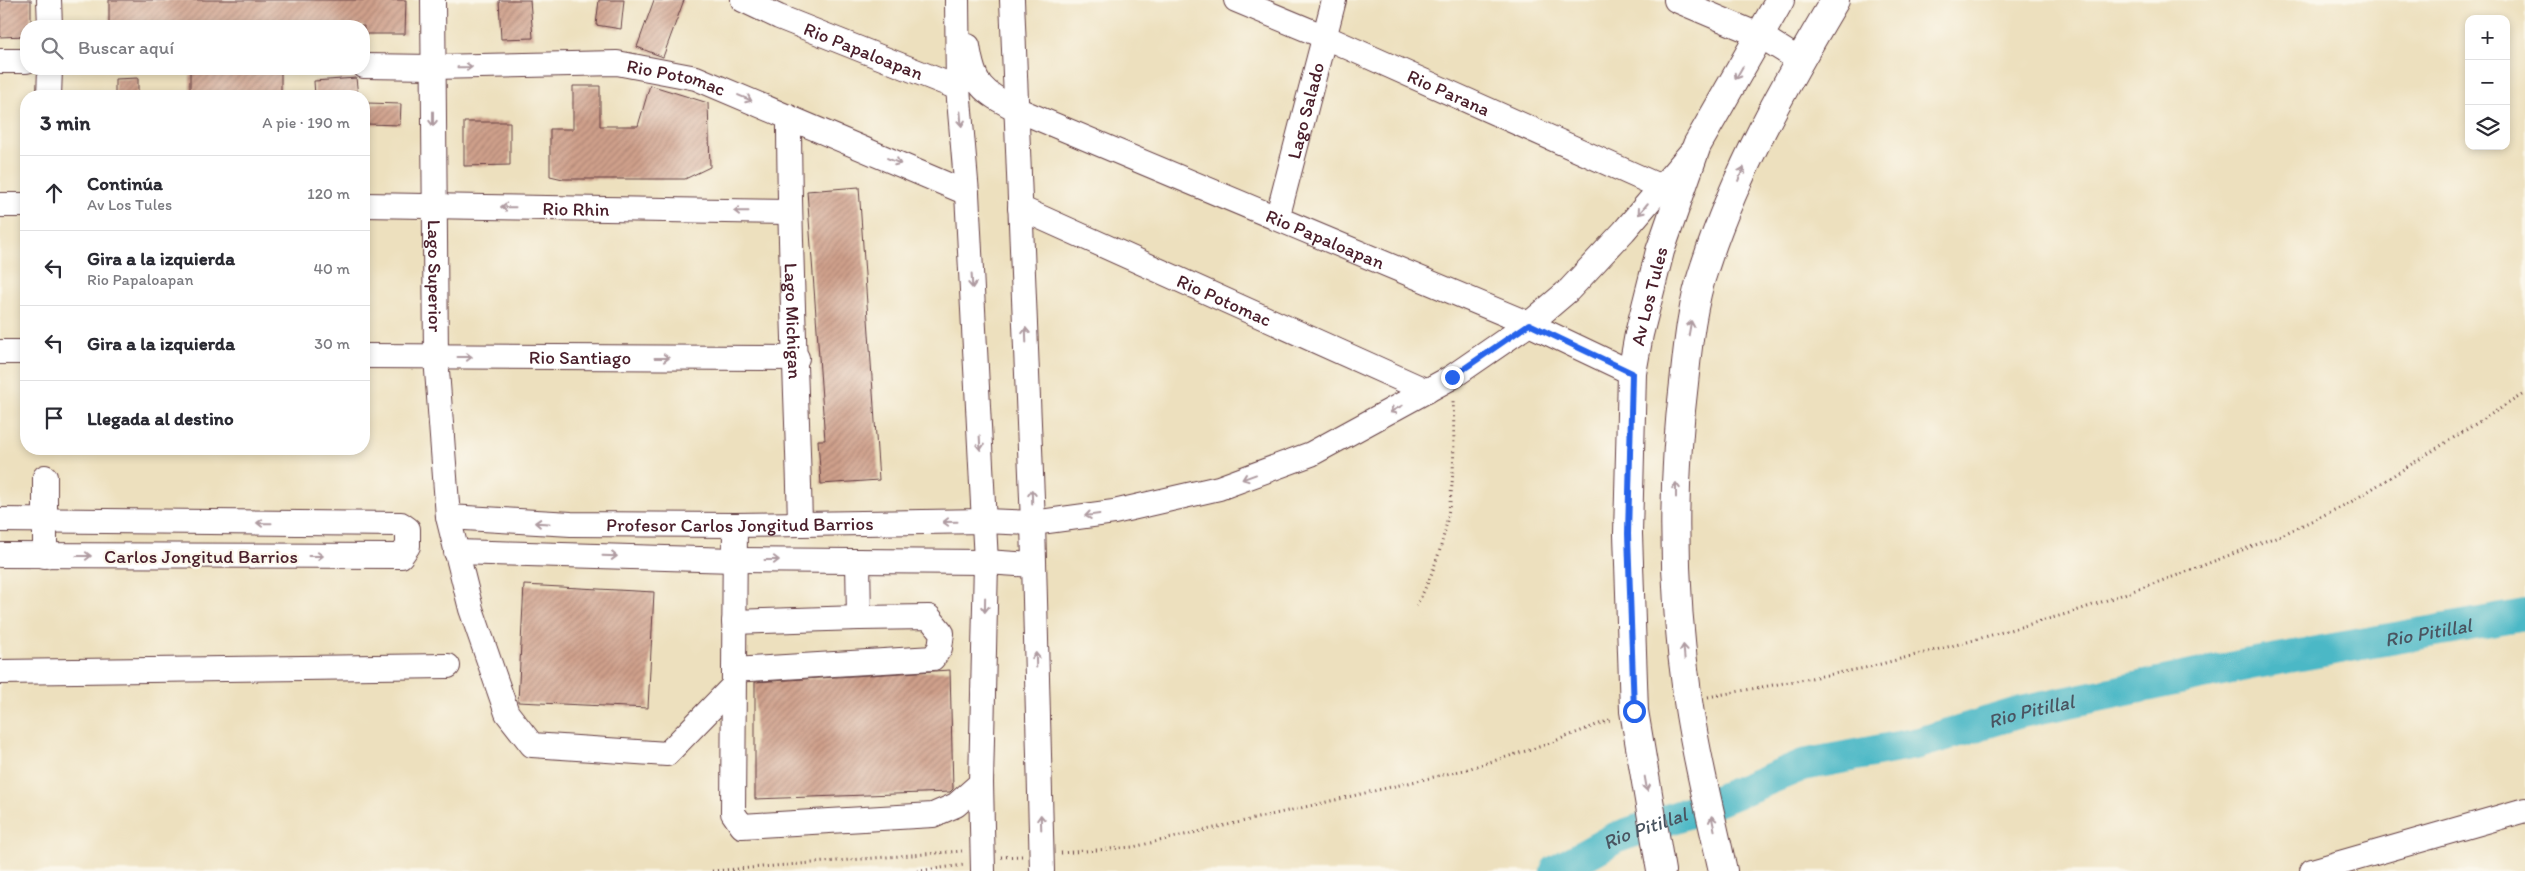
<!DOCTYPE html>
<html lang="es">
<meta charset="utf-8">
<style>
:root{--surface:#fff;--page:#f7f7f7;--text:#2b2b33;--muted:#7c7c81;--line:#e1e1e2}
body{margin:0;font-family:Itim,sans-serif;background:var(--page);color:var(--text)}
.controls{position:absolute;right:15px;top:15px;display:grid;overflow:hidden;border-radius:10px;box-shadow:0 2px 8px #0003}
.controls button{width:45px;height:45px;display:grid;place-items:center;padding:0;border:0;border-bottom:1px solid var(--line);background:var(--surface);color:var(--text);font:25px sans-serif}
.stop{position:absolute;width:15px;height:15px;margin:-11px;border:4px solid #2563eb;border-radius:50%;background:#fff}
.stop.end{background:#2563eb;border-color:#fff;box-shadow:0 1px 5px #0008}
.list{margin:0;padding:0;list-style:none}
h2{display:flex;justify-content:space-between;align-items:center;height:65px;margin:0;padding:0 20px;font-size:21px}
h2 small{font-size:16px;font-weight:400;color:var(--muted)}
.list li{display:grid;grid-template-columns:32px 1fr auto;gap:15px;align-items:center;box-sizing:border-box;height:75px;padding:0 20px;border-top:1px solid var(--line)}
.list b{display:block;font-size:19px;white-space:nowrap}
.list p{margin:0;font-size:16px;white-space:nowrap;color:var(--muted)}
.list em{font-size:16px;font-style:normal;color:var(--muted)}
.icon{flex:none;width:28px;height:28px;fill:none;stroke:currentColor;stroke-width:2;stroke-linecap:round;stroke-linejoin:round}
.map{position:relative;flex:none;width:2525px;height:871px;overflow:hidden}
.search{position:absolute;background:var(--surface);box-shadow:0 2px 8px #0003;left:20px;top:20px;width:350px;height:55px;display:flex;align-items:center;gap:12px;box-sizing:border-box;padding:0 18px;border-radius:20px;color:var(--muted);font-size:19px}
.panel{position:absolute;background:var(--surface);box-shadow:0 2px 8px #0003;left:20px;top:90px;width:350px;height:365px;border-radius:20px}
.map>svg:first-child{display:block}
</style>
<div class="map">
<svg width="2525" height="871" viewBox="0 0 2525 871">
<defs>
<pattern id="building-hatch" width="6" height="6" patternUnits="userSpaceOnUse" patternTransform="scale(1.25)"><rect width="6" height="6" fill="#cfa08b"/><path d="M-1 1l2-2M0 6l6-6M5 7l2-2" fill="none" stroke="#aa8272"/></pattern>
</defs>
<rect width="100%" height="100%" fill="#fbf7ec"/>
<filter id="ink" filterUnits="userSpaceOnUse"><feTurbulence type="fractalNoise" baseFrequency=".02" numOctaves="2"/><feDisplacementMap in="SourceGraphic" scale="10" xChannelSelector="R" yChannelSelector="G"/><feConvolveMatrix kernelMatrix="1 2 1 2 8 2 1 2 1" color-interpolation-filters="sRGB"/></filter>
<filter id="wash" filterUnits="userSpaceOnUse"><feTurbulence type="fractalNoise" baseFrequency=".0096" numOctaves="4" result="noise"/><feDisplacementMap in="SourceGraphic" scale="20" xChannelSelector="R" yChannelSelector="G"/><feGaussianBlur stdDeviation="1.12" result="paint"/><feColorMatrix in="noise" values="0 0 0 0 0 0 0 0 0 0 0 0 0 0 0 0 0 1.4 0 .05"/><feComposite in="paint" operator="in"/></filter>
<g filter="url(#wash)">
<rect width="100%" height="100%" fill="#ede0be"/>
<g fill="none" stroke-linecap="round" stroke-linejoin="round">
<path stroke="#4bb8c6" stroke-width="32" id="s1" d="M1556,871l59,-33 75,-26 113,-47 116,-22 102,-31 229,-48 275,-49"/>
</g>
<g id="blocks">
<g fill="url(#building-hatch)">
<path d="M0,0h31v26h-5v10l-26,1z"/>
<path d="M109,0h297l-1,34h-41v-8h-255z"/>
<path d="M499,0h31l3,38 -32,1z"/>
<path d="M599,0h25l-3,29 -25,-4z"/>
<path d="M654,0h30l-21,57 -26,-10z"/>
<rect x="190" y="69" width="91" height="27"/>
<path d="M138,78v18h-23v-17z"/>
<path d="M356,78l2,18h-43l-1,-15z"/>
<path d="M650,85l58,18 2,64 -25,12h-122l-13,-3v-47h23v-43h27v40h38z"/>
<path d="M367,103l34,1 -1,21 -34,-1z"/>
<path d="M464,122h46v43l-46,1z"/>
<path d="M859,187l20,293 -58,4 -3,-44h7l-18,-249z"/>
<path d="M524,585l130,7 -6,116 -130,-6z"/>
<path d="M950,670l3,119 -3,3 -195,7v-117z"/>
</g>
</g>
</g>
<g filter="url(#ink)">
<use href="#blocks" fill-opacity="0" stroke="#623c41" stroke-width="1"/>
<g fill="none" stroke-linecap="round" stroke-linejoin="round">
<g stroke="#623c41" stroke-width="26">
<g id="minor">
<path d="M49,0l1,26"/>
<path id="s2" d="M433,0l3,357 12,160 23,92 36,104 25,32 135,9 66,-68"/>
<path id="s3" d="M743,0l36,17 179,71"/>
<path d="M957,0l1,88 9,105 19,369 -5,221 2,88"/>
<path d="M1012,0l21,523 9,348"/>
<path id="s4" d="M1236,0l89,37 336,150"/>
<path d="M1676,0l85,36 38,24"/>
<path id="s5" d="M968,46c6,41 14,45 48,63l513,215 103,49"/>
<path d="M0,61h26"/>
<path id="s6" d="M364,66l69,1 184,-4 79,15 271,115"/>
<path d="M49,96l1,-27"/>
<path id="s7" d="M789,117c0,136 8,271 11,407"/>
<path d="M0,205h26"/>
<path id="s8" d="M364,205l425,7"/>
<path id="s9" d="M1020,208l407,183"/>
<path id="s10" d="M1277,219l57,-219"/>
<path d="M0,352h26"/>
<path id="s11" d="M364,356l433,2"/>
<path id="s12" d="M448,517l123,7 164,1 249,-4 49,2 81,-11 105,-24 92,-34 141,-77 77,-53 40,-34 55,-59 68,-80"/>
<path d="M0,520l401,4 7,5v17l-7,10 -401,-1"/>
<path d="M735,525l-2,288 9,13 191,-11 23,-10 25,-22"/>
<path d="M456,552l278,8 252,2 47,3"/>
<path d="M45,556v-79"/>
<path d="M734,622l125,-4"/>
<path d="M734,670l199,-12 7,-10 2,-15 -13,-16 -70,1 -1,-57"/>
<path d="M0,672l448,-6"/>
<path d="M2312,871l213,-61"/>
</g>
</g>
<g stroke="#623c41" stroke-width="30">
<g id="major">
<path id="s13" d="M1661,871l-27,-160 -6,-177 4,-161 7,-39 21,-83 37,-106 83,-145"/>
<path d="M1723,871c-12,-56 -27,-113 -35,-170 -15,-105 -17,-213 -4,-318 4,-39 8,-80 21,-117 31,-95 79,-180 130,-266"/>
</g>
</g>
<g stroke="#623c41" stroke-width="3" stroke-dasharray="1 4" stroke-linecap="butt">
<path d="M1416,606c37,-66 40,-133 37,-206"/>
<path d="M1708,697l157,-29 102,-26 106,-30 108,-38 105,-41 65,-31 174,-109"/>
<path d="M1061,853l72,-6 331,-77 78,-24 70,-27"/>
<path d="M1001,857l22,-1"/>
<path d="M712,871l250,-20"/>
<path d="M917,871l47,-6"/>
</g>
<use href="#minor" stroke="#fff" stroke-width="24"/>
<use href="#major" stroke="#fff" stroke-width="28"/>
</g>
<defs><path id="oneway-shaft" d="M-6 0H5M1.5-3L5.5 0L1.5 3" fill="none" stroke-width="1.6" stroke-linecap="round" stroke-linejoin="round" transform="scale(1.25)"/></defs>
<g stroke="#ae9aa0">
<use href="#oneway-shaft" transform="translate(465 67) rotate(-1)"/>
<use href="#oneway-shaft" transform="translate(1739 73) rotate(120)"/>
<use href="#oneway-shaft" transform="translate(745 98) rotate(23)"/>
<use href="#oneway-shaft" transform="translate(433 119) rotate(90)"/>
<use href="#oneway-shaft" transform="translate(961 119) rotate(85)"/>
<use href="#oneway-shaft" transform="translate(894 161) rotate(23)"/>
<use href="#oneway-shaft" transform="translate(1741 174) rotate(-67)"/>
<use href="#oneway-shaft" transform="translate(508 207) rotate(-179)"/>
<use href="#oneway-shaft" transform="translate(1643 209) rotate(130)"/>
<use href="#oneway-shaft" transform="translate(741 211) rotate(-179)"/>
<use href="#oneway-shaft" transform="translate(972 281) rotate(87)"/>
<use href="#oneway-shaft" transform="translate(1690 328) rotate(-80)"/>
<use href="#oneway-shaft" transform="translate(1026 335) rotate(-92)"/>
<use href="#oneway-shaft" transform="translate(465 357)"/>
<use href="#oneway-shaft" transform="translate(662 358)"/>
<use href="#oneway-shaft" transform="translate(1396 409) rotate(152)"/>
<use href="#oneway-shaft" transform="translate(980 443) rotate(87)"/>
<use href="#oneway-shaft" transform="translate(1249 477) rotate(160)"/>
<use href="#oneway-shaft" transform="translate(1676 490) rotate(-90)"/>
<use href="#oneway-shaft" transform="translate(1032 497) rotate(-92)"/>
<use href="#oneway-shaft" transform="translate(1092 515) rotate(172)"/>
<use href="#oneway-shaft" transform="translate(950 522) rotate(179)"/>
<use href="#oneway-shaft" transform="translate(264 523) rotate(-179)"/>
<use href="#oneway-shaft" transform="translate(542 523) rotate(-177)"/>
<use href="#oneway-shaft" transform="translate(84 556)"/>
<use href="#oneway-shaft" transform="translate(316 556)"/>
<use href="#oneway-shaft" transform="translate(610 556) rotate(2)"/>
<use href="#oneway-shaft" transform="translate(772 560)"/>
<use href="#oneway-shaft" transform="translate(985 605) rotate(91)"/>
<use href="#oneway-shaft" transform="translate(1684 652) rotate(-95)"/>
<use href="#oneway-shaft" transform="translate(1036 660) rotate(-92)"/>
<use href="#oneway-shaft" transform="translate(1646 784) rotate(80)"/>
<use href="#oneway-shaft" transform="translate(1041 822) rotate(-92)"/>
<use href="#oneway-shaft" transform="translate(1713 823) rotate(-102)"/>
</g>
</g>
<g fill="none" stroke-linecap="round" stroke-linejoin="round" filter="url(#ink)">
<path stroke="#2563eb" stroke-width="6" d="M1452,377l77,-53 103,49 -4,161 6,177"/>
</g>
<g text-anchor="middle" stroke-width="4.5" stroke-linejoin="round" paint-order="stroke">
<g font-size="19" fill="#4a1f2b" stroke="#fbf7ec">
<text dy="7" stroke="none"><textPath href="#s3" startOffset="131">Rio Papaloapan</textPath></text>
<text dy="7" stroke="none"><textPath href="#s6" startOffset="314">Rio Potomac</textPath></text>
<text dy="7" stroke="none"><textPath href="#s4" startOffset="232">Rio Parana</textPath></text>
<text dy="7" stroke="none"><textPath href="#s10" startOffset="112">Lago Salado</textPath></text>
<text dy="7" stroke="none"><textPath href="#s8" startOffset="212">Rio Rhin</textPath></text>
<text dy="7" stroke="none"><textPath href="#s5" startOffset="420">Rio Papaloapan</textPath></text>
<text dy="7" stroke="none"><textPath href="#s2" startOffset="276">Lago Superior</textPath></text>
<text dy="7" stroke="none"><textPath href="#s13" startOffset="579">Av Los Tules</textPath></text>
<text dy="7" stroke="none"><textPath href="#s9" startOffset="224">Rio Potomac</textPath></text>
<text dy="7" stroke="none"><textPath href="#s7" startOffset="204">Lago Michigan</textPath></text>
<text dy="7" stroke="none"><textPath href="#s11" startOffset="216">Rio Santiago</textPath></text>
<text dy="7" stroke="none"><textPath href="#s12" startOffset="292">Profesor Carlos Jongitud Barrios</textPath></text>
<text x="201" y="563">Carlos Jongitud Barrios</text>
</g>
<g font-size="20" font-style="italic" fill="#4a5561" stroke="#fbf7ec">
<text dy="7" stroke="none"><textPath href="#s1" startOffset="909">Rio Pitillal</textPath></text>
<text dy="7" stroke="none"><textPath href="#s1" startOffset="504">Rio Pitillal</textPath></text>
<text dy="7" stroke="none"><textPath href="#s1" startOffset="99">Rio Pitillal</textPath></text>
</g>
</g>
</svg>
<div class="controls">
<button>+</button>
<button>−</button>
<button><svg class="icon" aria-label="layers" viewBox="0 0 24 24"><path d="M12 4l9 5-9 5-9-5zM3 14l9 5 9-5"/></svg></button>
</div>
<div class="stop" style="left:1634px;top:711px"></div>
<div class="stop end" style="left:1452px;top:377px"></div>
<div class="search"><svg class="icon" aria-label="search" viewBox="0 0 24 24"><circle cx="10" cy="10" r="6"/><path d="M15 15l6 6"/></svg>Buscar aquí</div>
<section class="panel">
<h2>3 min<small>A pie · 190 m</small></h2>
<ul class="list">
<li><svg class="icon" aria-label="ahead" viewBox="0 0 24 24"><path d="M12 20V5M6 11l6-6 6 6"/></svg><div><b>Continúa</b><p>Av Los Tules</p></div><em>120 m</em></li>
<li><svg class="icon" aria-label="left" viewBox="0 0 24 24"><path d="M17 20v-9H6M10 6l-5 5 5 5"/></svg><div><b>Gira a la izquierda</b><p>Rio Papaloapan</p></div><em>40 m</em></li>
<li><svg class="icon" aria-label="left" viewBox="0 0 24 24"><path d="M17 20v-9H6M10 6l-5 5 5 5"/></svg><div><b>Gira a la izquierda</b></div><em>30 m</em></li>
<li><svg class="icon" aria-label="arrive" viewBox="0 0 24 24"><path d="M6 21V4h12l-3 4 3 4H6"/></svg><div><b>Llegada al destino</b></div></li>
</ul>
</section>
</div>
